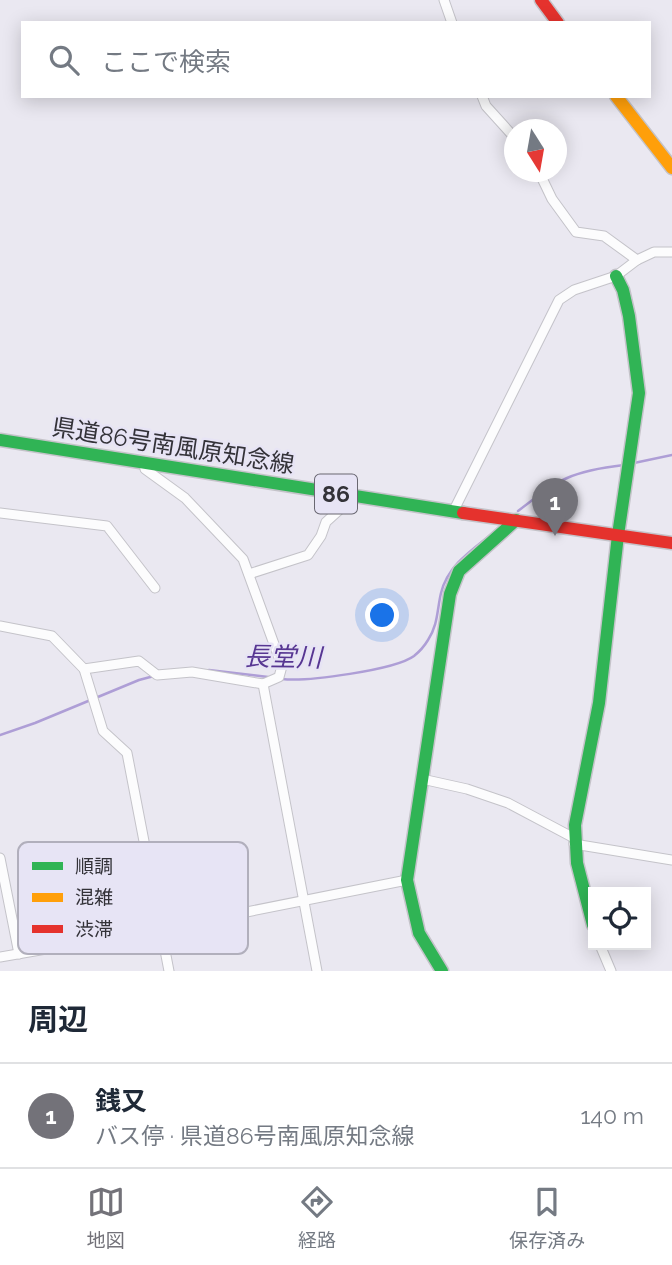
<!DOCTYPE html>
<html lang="ja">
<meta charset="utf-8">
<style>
:root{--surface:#fff;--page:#f2f2f3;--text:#1f2937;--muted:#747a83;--line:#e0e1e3;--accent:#737279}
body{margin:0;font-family:Raleway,"Noto Sans JP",sans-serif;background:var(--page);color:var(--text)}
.controls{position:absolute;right:21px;bottom:21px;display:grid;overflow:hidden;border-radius:0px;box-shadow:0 4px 18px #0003}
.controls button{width:63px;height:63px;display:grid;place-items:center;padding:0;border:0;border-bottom:2px solid var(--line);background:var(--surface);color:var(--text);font:35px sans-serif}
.compass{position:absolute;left:504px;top:119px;width:63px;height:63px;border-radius:50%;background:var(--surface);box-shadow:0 4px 18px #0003;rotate:169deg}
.you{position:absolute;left:383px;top:616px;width:24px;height:24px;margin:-18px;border:5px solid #fff;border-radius:50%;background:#1a73e8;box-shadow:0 0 0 10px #1a73e833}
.badge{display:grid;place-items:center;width:46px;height:46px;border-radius:50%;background:var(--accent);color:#fff;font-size:23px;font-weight:700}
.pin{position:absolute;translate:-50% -58px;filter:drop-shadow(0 2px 4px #0008)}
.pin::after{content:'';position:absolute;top:37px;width:24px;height:21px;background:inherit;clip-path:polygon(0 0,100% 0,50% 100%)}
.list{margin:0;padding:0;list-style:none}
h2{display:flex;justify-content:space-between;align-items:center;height:91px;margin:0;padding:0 28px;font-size:30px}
h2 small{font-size:23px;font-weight:400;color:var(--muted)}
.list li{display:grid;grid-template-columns:46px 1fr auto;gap:21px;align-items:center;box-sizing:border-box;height:105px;padding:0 28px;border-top:2px solid var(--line)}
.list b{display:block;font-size:26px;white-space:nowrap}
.list p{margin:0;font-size:23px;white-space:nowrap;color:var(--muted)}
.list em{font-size:23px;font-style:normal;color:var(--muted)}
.icon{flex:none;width:38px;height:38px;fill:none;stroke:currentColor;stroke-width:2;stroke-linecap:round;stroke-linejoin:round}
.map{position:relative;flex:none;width:672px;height:971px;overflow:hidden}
.search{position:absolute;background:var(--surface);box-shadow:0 4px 18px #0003;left:21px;right:21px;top:21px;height:77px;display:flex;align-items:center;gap:18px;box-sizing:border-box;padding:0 24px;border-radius:0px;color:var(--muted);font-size:26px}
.sheet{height:196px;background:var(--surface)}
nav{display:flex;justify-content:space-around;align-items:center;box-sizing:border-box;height:98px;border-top:2px solid var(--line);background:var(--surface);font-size:19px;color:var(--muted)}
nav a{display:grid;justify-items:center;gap:4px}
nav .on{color:var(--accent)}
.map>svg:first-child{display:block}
</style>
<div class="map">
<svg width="672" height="971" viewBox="0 0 672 971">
<rect width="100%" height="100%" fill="#eae8f1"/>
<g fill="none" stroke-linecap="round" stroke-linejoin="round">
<g stroke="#ae9ed6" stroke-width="2.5">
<path d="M634,463l38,-8"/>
<path d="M518,511c41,-32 53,-40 106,-46"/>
<path d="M209,670l59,7"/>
<path d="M282,679c24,3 113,-9 132,-23 5,-4 11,-11 14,-16 10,-15 9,-30 13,-47 7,-28 31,-43 52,-60"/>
<path d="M0,735l35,-12 104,-43 15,-4"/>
</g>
<g stroke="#c4c3c9" stroke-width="11">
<g id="street">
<path d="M444,0l8,23"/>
<path d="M482,96l4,10 28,31"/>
<path d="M539,172l13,27 24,33 28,4 33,24"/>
<path d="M454,510l105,-210 15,-10 42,-14 21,-16 17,-8h18"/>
<path d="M0,513l107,13 48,62"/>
<path d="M249,574l59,-19 13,-19 5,-14 22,-20 1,-6"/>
<path d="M0,626l52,10 32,33 19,62 24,22 42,218"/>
<path d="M84,669l55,-8 18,14 35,-3 71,12 16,-7 3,-11 -39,-107 -58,-61 -40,-29 -1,-7"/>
<path d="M263,684l54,287"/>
<path d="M422,779l45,10 41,14 66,35"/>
<path d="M574,844l98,16"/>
<path d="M0,858l19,96"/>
<path d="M600,945l11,26"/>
<path d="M0,957l161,-28 246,-49"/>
</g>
</g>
<g stroke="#c4c3c9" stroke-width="15">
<g id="fast">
<path d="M0,440l463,73"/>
<path d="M593,925l-16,-62 -2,-38 24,-122 19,-168 21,-142 -10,-77 -6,-26 -7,-14"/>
<path d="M442,971l-23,-38 -12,-53 43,-286 9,-23 57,-51"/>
</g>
</g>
<g stroke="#c4c3c9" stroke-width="15">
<path id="slow" d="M616,96l56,72"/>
</g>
<g stroke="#c4c3c9" stroke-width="15">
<g id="jam">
<path d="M541,0l17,23"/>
<path d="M463,513l209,30"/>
</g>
</g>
<use href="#street" stroke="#fcfcfd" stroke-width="9"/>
<use href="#fast" stroke="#30b455" stroke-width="12"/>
<use href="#slow" stroke="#ff9f0a" stroke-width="12"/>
<use href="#jam" stroke="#e5322d" stroke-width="12"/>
</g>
<g text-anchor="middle" stroke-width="5" stroke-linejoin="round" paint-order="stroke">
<rect fill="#e7e4f5" stroke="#696771" stroke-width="2" x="315" y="474.5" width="42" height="39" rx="5"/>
<g font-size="23" font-weight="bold" fill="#333238">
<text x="336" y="502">86</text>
</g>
<g font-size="24" fill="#333238" stroke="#e7e4f5">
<text transform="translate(173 446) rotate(9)" y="8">県道86号南風原知念線</text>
</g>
<g font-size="26" font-style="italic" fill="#573692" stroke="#e7e4f5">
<text transform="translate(283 657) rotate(1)" y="9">長堂川</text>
</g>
</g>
<rect x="18" y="842" width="230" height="112" rx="10" fill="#e7e4f5" stroke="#b1afbc" stroke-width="2"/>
<rect x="32" y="862" width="31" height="8" fill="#30b455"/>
<rect x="32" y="893" width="31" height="9" fill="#ff9f0a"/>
<rect x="32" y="925" width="31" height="8" fill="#e5322d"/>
<g font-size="19" fill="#333238">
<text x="75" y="873">順調</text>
<text x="75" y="904">混雑</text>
<text x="75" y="936">渋滞</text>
</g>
</svg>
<div class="controls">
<button><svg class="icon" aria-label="locate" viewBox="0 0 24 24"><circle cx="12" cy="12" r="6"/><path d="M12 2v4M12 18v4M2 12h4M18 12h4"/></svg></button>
</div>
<svg class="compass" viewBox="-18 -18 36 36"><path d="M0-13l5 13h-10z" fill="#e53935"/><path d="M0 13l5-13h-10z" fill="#747a83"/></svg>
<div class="you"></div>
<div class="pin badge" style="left:555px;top:536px">1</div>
<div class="search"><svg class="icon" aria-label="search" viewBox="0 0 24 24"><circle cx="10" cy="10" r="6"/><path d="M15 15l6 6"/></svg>ここで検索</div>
</div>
<section class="sheet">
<h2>周辺<small></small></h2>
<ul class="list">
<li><span class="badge">1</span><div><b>銭又</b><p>バス停 · 県道86号南風原知念線</p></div><em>140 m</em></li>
</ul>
</section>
<nav>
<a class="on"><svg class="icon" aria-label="map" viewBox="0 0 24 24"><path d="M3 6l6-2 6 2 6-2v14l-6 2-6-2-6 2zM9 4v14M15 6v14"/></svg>地図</a>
<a><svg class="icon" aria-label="directions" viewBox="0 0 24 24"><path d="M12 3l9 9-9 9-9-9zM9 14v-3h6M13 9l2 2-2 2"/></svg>経路</a>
<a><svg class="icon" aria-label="saved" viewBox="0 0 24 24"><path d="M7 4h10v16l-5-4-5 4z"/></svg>保存済み</a>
</nav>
